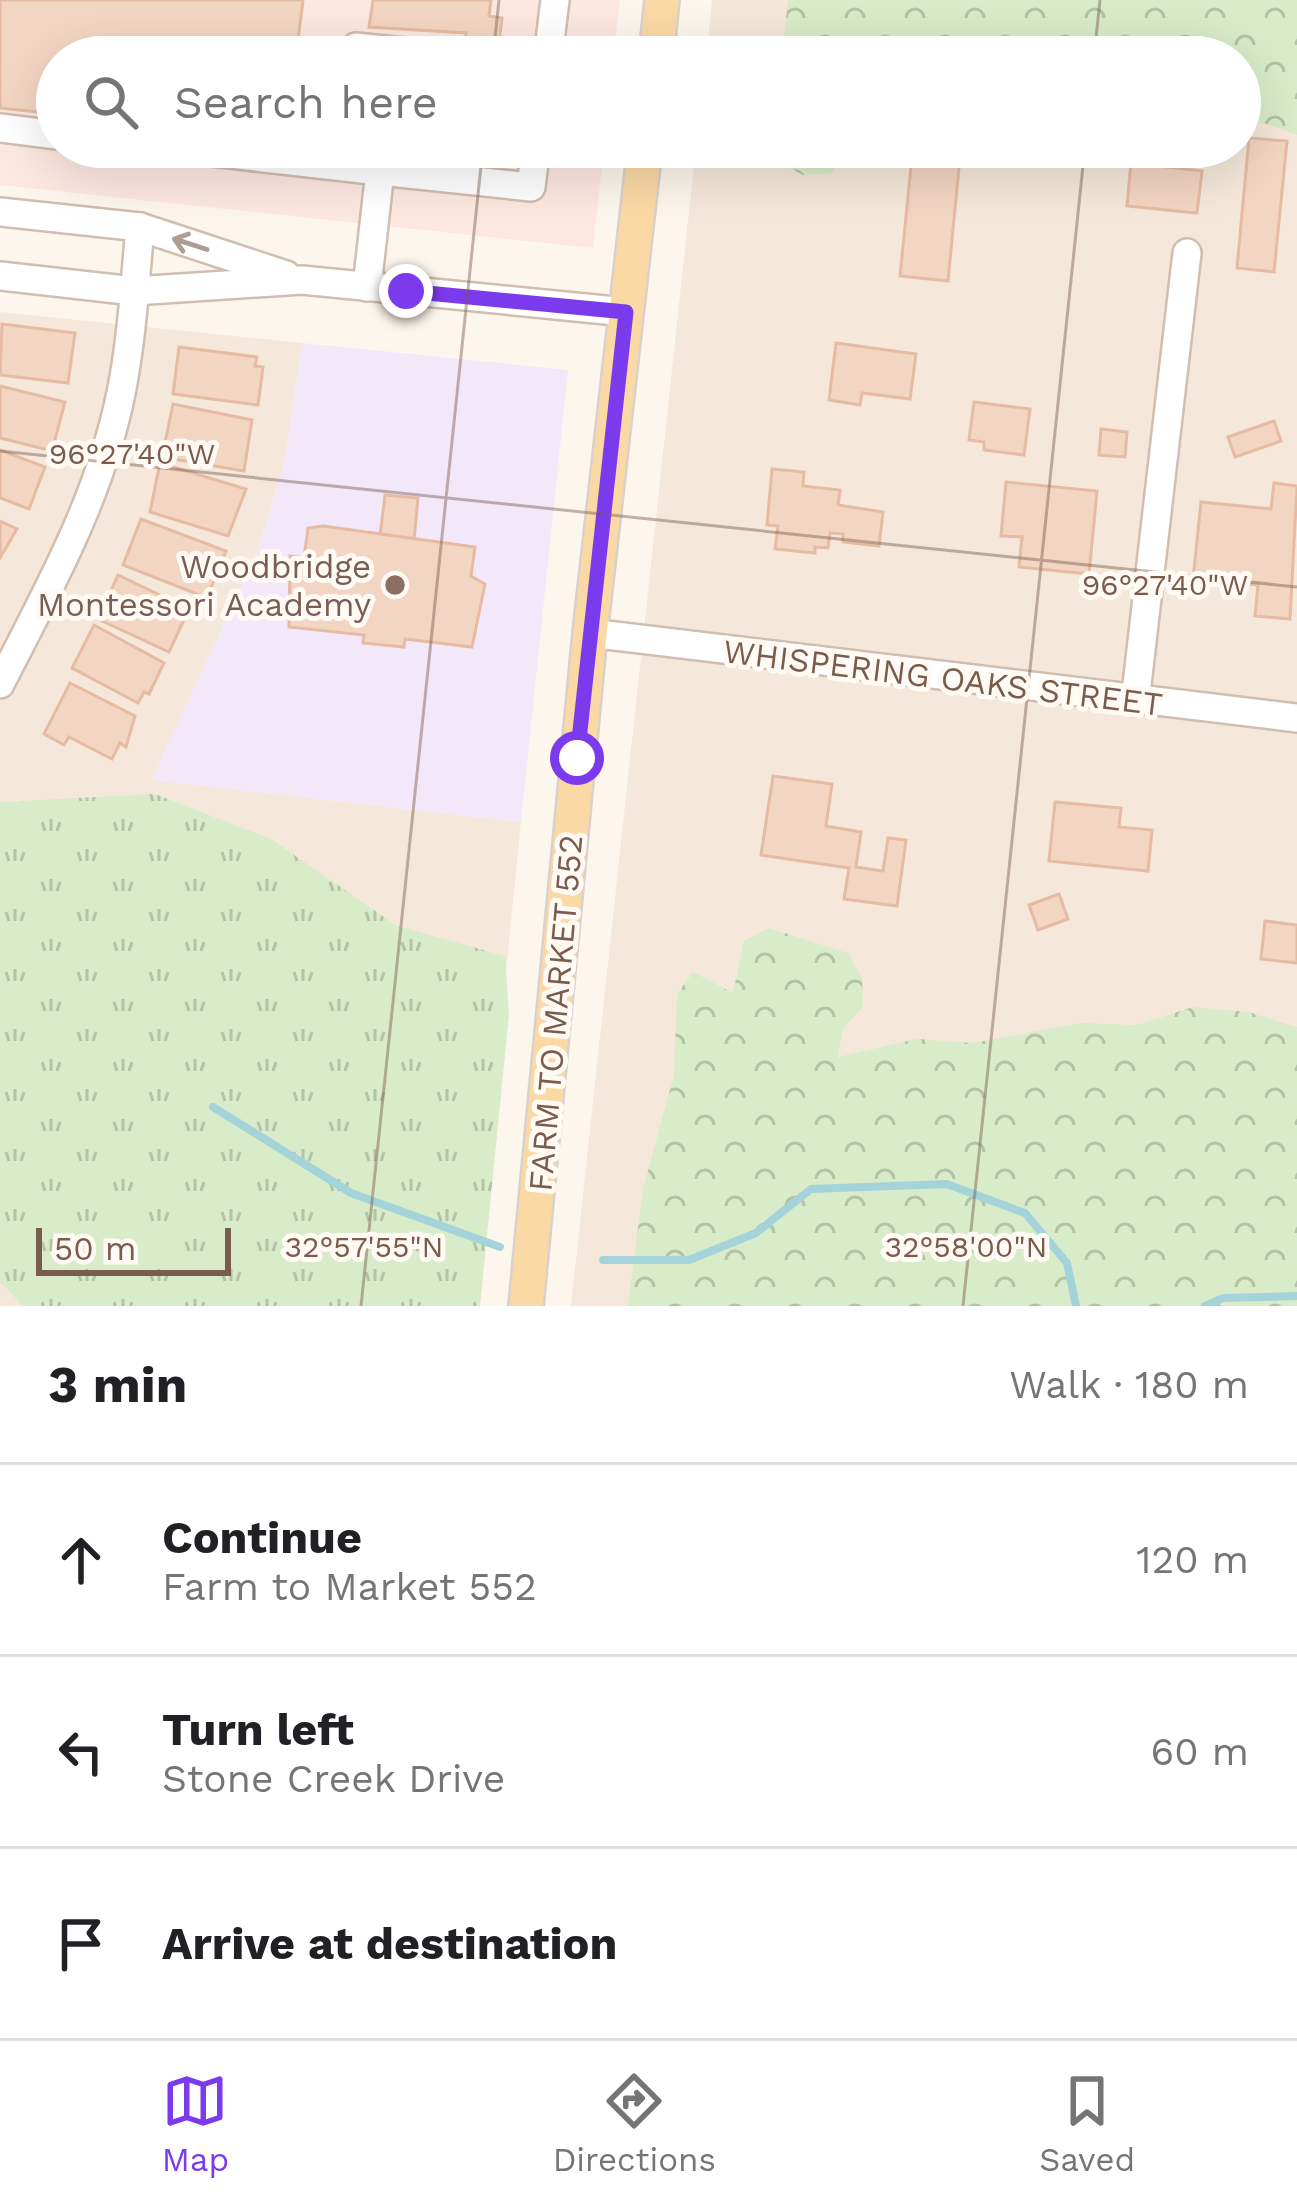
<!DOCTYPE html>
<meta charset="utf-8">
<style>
:root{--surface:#fff;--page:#f2f2f2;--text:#202124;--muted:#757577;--line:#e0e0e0;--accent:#7c3aed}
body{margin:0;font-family:"Work Sans",sans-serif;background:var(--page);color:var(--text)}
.scale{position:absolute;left:36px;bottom:30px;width:195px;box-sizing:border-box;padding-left:12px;border:6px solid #7a5c4d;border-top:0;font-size:33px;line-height:42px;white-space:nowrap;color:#7a5c4d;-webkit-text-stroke:9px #fffaf3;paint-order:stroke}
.stop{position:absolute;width:36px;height:36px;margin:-27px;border:9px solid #7c3aed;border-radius:50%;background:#fff}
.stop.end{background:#7c3aed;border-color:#fff;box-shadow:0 3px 12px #0008}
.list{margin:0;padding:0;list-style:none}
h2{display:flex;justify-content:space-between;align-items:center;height:156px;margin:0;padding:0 48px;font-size:51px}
h2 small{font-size:39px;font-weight:400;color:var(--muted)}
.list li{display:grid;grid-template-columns:78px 1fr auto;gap:36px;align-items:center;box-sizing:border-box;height:192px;padding:0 48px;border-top:3px solid var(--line)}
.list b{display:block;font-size:45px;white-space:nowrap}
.list p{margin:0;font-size:39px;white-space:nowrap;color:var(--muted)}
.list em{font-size:39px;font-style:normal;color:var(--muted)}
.icon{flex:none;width:66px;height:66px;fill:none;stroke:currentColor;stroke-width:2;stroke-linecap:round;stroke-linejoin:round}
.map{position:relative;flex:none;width:1297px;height:1306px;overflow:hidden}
.search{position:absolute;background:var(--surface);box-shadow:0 12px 48px #0002;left:36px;right:36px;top:36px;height:132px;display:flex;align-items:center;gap:30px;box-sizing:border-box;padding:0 42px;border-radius:66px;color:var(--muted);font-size:45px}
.sheet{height:732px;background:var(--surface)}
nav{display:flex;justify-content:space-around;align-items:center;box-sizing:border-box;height:168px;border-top:3px solid var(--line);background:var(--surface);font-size:33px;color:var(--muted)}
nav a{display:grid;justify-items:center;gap:6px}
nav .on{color:var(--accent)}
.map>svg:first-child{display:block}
</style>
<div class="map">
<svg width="1297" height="1306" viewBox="0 0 1297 1306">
<defs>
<pattern id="grass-tufts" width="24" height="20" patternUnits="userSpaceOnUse" patternTransform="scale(3)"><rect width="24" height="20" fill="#d8ecc9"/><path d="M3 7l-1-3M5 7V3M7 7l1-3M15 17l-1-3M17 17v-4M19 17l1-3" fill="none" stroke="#b4c2a5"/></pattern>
<pattern id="forest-crowns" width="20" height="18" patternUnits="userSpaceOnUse" patternTransform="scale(3)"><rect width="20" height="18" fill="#d8ecc9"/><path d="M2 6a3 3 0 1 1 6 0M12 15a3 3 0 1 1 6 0" fill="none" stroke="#b4c2a5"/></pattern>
</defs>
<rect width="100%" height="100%" fill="#fdf6ec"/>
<g fill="#f5e8da">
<path d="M712,0h585v1306h-726l125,-1159h544v-90h-534z"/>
<path d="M0,312l302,31 -16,111 -28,97 -105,229 368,42 -49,484h-472z"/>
</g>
<path fill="#fde8e0" d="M0,0h620l-7,57h-556v90h547l-11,101 -593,-63z"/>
<path fill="#f3e8fa" d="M302,343l266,27 -47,452 -370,-42 107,-229 28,-97z"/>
<path fill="url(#grass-tufts)" d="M155,794l116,45 126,87 108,30 4,58 -29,292h-457l-23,-24v-480z"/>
<g fill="url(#forest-crowns)">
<path d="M788,0h509v135l-33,-12 -24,1v-67h-458z"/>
<path d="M775,147h72l-15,26 -29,2 -26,-14z"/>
<path d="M769,928l79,25 14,25 1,29 -20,21 -5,29 79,-18 56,4 107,-20 57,2 56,-18 55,5 49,15v279h-669l15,-117 31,-114 3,-81 16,-22 40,21 11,-52z"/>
</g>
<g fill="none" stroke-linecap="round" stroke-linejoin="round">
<g stroke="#a5d3da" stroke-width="8">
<path d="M213,1107l138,86 149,54"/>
<path d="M603,1260h86l67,-27 55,-44 136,-5 78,29 42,50 9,43"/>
<path d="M1205,1306l18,-8 74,-2"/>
</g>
</g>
<g fill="#f3d5c3" stroke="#e6bba3" stroke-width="3">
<path d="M0,0h303l-7,57h-239v57l-57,-6z"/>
<path d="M373,0h118l-2,16 13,2 -4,33 -33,-3 1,-15 -97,-6z"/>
<path d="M1249,138l38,3 -13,131 -37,-4z"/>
<path d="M913,147h48l-13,134 -48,-5z"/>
<path d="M1131,163l71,8 -5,42 -70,-7z"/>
<path d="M2,324l73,9 -7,50 -68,-8z"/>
<path d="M836,343l80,11 -6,45 -48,-6 -2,12 -31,-5z"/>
<path d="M179,347l78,10 -2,9 8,1 -5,38 -85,-11z"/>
<path d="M0,386l65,16 -13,49 -52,-13z"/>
<path d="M974,402l56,7 -6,46 -40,-5v-8l-15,-2z"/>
<path d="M173,404l79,16 -8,51 -82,-14z"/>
<path d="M1274,421l7,20 -46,16 -7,-20z"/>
<path d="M1101,429l26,3 -2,25 -26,-2z"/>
<path d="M0,450l45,17 -16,42 -29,-11z"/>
<path d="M160,463l86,26 -18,47 -78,-24z"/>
<path d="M772,469l32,3 -1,14 37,4 -2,15 45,7 -4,34 -36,-4v-8l-13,-1 -2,15 -13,-1v6l-40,-4 3,-23 -11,-1z"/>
<path d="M1006,482l91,9 -8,83 -70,-7 3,-30 -21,-1z"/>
<path d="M1274,483l23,3 -7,133 -35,-3 3,-31 -65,-6 8,-77 70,7z"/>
<path d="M385,495l33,3 -4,42 -34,-4z"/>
<path d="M141,519l85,32 -19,47 -84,-33z"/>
<path d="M0,521l17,8 -17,29z"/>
<path d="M323,526l152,21 -4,29 14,8 -13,63 -67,-8 -1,8 -41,-4 1,-8 -75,-8 1,-71 14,2 4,-30z"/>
<path d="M118,575l71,34 -20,43 -71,-33z"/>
<path d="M94,625l70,38 -15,31 -5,-2 -6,11 -66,-35z"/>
<path d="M70,683l65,33 -9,31 -6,-4 -8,16 -43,-22 -5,8 -20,-11z"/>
<path d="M773,776l59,8 -6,42 35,6 -5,35 27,4 5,-33 18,2 -9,66 -53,-7 5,-31 -88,-13z"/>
<path d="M1055,802l66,6 -2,19 33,3 -4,41 -99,-10z"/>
<path d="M1059,894l9,25 -30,11 -9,-25z"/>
<path d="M1265,921l32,4v38l-36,-4z"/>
</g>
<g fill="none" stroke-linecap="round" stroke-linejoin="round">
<g stroke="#d1beb0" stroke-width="32">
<g id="minor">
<path d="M345,57l11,-10 97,10"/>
<path d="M548,57l7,-57"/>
<path d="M0,128l57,7"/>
<path d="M167,147l213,24"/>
<path d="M0,212l140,15 146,48"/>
<path d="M0,276l134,15 168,-11 324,32"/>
<path d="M367,287l13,-116 151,16 5,-40"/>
<path d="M590,633l707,85"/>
<path d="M0,684c48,-94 100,-186 121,-291 11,-54 14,-111 19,-166"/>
<path d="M1135,702l52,-449"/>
</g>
</g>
<g stroke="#dad1cd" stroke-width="38">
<g id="major">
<path d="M656,57l6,-57"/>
<path d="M526,1306l64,-673 55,-486"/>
</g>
</g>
<use href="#minor" stroke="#fff" stroke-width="27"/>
<use href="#major" stroke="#fbd9a5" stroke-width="33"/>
</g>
<defs><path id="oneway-shaft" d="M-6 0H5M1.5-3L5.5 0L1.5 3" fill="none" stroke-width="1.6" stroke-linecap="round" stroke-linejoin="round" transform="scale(3)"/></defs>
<use stroke="#af9d94" href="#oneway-shaft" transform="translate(190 244) rotate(-162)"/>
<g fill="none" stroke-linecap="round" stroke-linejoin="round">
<path stroke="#7c3aed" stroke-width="15" d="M406,291l220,21 -49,446"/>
</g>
<path fill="none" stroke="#7a5c4d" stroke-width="3" stroke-opacity="0.45" d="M493,57l6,-57M1094,57l6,-57M0,451l1297,136M361,1306l122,-1159M963,1306l122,-1159"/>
<circle fill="#8d6e63" stroke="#fffaf3" stroke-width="4.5" cx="395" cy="585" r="12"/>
<g text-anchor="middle" stroke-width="10" stroke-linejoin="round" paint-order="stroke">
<g font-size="33" fill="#785e54" stroke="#fffaf3" text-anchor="end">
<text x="371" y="578">Woodbridge<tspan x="371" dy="38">Montessori Academy</tspan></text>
</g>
<g font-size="33" fill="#7a5c4d" stroke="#fffaf3">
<text transform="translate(943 677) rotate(7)" y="12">WHISPERING OAKS STREET</text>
<text transform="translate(555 1013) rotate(-85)" y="12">FARM TO MARKET 552</text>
</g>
</g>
<g font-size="30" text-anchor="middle" fill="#7a5c4d" stroke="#fffaf3" stroke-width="10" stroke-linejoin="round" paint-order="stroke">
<text x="132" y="464">96°27'40"W</text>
<text x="1165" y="595">96°27'40"W</text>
<text x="364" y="1257">32°57'55"N</text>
<text x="966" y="1257">32°58'00"N</text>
</g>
</svg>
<div class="scale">50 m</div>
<div class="stop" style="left:577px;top:758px"></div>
<div class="stop end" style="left:406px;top:291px"></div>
<div class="search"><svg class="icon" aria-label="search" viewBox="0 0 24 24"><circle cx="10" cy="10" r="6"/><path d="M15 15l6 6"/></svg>Search here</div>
</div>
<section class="sheet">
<h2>3 min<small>Walk · 180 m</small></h2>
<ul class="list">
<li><svg class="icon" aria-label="ahead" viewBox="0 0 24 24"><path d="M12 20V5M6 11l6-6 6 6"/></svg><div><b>Continue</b><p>Farm to Market 552</p></div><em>120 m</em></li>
<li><svg class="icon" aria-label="left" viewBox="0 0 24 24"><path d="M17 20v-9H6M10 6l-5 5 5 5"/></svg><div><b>Turn left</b><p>Stone Creek Drive</p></div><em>60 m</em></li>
<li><svg class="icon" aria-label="arrive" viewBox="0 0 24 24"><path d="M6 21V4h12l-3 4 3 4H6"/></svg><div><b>Arrive at destination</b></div></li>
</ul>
</section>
<nav>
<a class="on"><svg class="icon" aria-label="map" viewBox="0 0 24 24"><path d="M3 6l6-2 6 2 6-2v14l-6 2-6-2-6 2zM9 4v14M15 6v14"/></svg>Map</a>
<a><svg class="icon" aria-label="directions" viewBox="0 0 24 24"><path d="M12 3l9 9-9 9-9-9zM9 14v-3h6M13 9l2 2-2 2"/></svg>Directions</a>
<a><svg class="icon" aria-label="saved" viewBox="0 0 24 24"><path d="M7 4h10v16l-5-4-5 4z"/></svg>Saved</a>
</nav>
